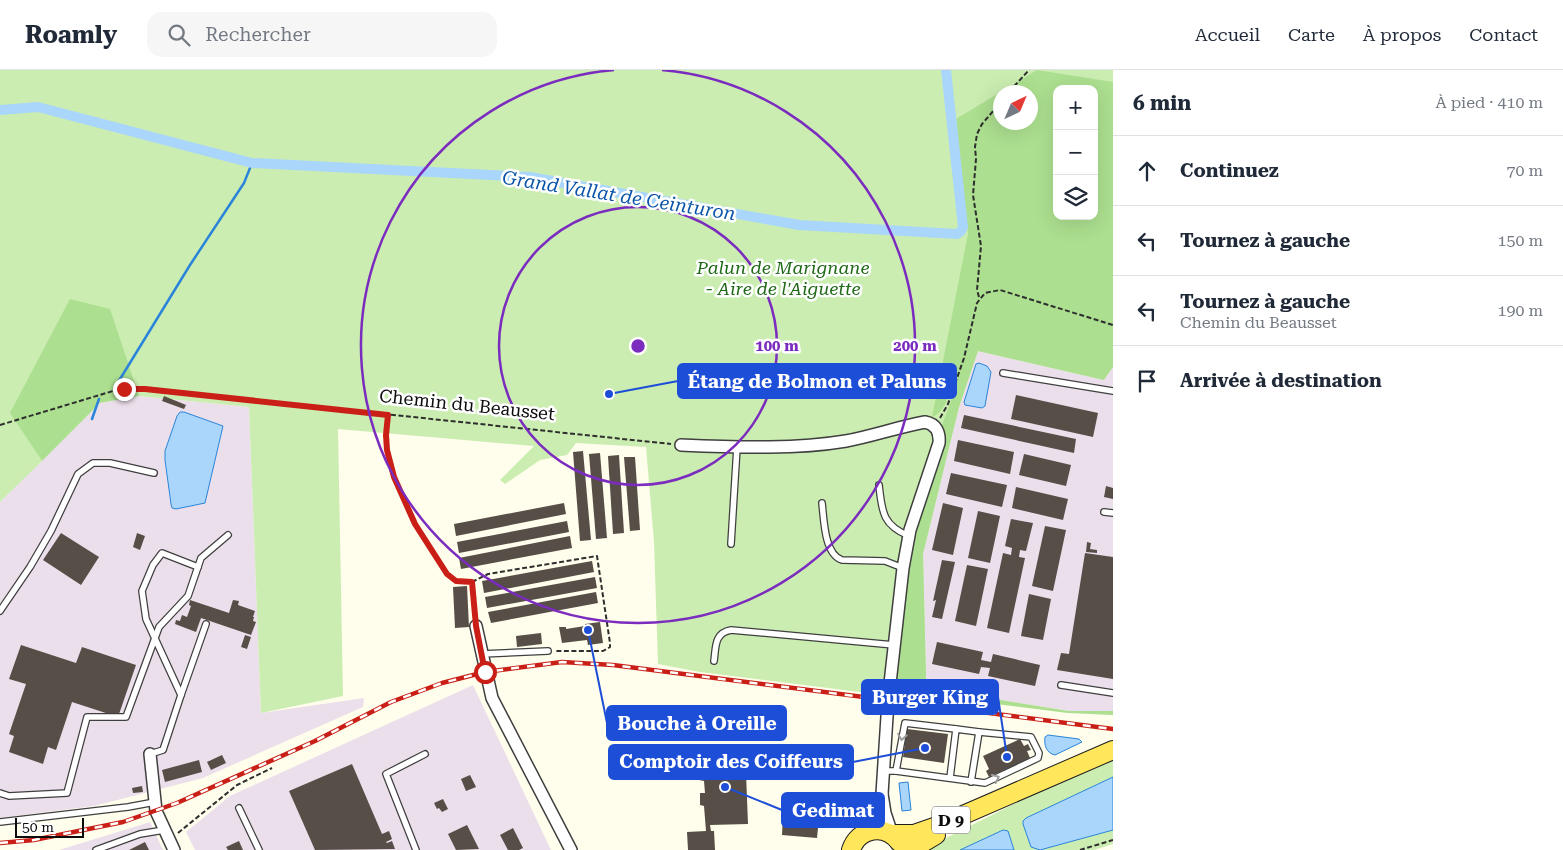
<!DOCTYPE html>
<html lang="fr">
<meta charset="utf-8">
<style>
:root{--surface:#fff;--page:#f6f6f7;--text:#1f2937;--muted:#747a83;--line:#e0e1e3}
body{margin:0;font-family:"Roboto Serif",serif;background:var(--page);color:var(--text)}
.controls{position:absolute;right:15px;top:15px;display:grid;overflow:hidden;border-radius:10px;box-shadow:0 5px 20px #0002}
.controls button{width:45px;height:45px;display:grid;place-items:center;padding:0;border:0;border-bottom:1px solid var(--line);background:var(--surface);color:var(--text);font:25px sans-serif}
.compass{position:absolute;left:993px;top:15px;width:45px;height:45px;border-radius:50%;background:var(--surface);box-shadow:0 5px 20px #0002;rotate:44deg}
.scale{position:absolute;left:15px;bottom:12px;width:69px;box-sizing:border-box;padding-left:5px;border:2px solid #0c0c0c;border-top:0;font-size:14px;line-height:18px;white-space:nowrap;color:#0c0c0c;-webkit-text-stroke:4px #fff;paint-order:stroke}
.stop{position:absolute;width:15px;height:15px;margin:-11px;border:4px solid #c91f17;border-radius:50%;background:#fff}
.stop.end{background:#c91f17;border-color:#fff;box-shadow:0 1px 5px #0008}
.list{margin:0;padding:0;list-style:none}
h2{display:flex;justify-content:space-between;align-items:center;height:65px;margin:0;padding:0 20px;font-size:21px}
h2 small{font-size:16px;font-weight:400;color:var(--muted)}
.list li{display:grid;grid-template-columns:32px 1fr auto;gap:15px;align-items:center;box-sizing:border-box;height:70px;padding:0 20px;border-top:1px solid var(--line)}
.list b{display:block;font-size:19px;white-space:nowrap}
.list p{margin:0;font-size:16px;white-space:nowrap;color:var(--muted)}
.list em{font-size:16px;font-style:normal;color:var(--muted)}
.icon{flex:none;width:28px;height:28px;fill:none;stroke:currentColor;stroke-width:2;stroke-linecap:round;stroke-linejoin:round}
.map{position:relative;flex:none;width:1113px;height:780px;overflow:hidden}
header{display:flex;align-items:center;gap:30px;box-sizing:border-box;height:70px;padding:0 25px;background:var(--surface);border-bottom:1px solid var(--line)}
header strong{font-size:24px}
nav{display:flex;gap:28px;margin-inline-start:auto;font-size:18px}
.search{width:350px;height:45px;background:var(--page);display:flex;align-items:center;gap:12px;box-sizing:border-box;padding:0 18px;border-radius:15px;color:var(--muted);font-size:19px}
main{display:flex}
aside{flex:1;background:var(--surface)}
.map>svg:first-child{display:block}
</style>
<header>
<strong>Roamly</strong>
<div class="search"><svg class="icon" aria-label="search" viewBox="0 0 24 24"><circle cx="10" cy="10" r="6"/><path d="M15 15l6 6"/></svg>Rechercher</div>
<nav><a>Accueil</a><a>Carte</a><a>À propos</a><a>Contact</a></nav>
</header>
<main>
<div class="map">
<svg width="1113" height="780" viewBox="0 0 1113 780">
<rect width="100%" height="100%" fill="#fffdeb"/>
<g fill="#ecdfec">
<path d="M978,281l126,29 9,-13v344h-44l-144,-23 1,-12 -3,-122 36,-147z"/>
<path d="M139,326l110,11 12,306 103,-15 -1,9 -160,71 -109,28 -94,12v-316l100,-99z"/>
<path d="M473,615l78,165h-356l-9,-18 44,-36z"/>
<path d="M150,752l13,28h-104z"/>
</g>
<g fill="#cbedb1" fill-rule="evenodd">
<path d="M0,0h1113v258l-9,52 -126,-29 -19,56 -36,147 3,122 -2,6 1,12 -33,-3 -8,4 -184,-23 -42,-8 -4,-122 -8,-95 -70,-4 -9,12 -27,5 -35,24 -5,-4 34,-34 -196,-17 5,267 -82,17 -12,-306 -110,-11 -5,-13 -121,34 29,44 -42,41zM1057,19h37v127h-37zM1001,22h29v30h-29z"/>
<path d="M1113,687v87l-19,6h-172l152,-76z"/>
</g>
<g fill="#acdf8f" fill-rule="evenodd">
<path d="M1037,0l76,12v285l-9,13 -126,-29 -19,56 -36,147 3,122 -1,12 144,23h44v4l-45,-2 -176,-22 17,-142 31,-103 2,-21 15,-40 -4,-1c-5,12 -8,28 -21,33l36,-183 -12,-115zM1057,19h37v127h-37zM1001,22h29v30h-29z"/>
<path d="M70,229l40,10 29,87 -39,7 -58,58 -32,-48z"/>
</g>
<g fill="#aad6fc" stroke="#2a84da">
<path d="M979,293l8,3 4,6 -6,34 -3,2 -17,-3 -1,-3 12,-38z"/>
<path d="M180,342h4l39,14 -18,77 -29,6 -4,-1 -1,-4 -6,-44v-9l12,-35z"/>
<path d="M1048,665l31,4 3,3 -27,13c-9,-2 -11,-10 -10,-18z"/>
<path d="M1113,707v53l-73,20 -9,-3 -8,-23v-3l3,-3z"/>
<path d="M908,712l3,28 -9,1 -3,-28z"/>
<path d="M1003,760l5,1 6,19h-54z"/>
</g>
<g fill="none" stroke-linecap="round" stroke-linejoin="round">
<g stroke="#2a84da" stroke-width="2.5">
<path d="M117,314l73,-119 54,-82 8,-20"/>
<path d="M92,349l7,-20"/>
</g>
<path stroke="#aad6fc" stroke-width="10" d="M0,40l38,-3 214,56 278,14 269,48 158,9 4,-3 2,-4 -17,-157"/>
</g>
<g fill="#564e47">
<path d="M1016,325l82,18 -5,24 -82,-18z"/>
<path d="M164,326l22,9 -2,4 -22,-8z"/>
<path d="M964,345l112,24 -2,14 -113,-25z"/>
<path d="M958,370l56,12 -4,22 -56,-13z"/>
<path d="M583,381l8,89 -11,1 -7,-89z"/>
<path d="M600,383l7,85 -11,1 -7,-85z"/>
<path d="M1024,384l47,11 -5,21 -47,-11z"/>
<path d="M619,385l5,78 -11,1 -5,-78z"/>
<path d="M624,387h11l5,73 -10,1z"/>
<path d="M951,403l56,12 -5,22 -56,-13z"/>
<path d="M1106,416l7,2v11l-9,-2z"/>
<path d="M1016,417l52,12 -5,21 -51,-12z"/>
<path d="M564,433l2,11 -110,22 -2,-12z"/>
<path d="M943,433l20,5 -10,47 -21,-5z"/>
<path d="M978,441l22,5 -10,47 -22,-5z"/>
<path d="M1011,449l22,4 -7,28 -6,-1 -1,7 6,1 -16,75 -22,-5 16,-75 8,2 1,-7 -7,-2z"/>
<path d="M567,451l2,11 -110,21 -2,-11z"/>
<path d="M1045,456l21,4 -13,61 -21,-5z"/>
<path d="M61,463l38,24 -18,28 -38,-25z"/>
<path d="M137,463l8,3 -5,14 -7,-3z"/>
<path d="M570,466l2,12 -111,21 -2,-11z"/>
<path d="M1087,472l4,1 -1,6 7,1v3l-11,-1z"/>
<path d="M1085,483l28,4v122l-56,-9 4,-17 8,1z"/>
<path d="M942,490l13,2 -13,57 -10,-2 4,-17 -3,1z"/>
<path d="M592,491l2,11 -110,21 -2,-12z"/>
<path d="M967,495l21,4 -12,57 -21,-5z"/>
<path d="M595,507l2,11 -110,20 -2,-11z"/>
<path d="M467,516l2,41 -14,1 -2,-41z"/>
<path d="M596,522l2,11 -107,20 -3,-11z"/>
<path d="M1029,524l22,5 -8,41 -22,-4z"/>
<path d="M190,530l39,13 4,-13 6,1 -1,4 17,6 -2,6h1l-1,4 3,1 -5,13 -50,-17 -5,14 -21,-8 1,-4 4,1 2,-6 5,2 4,-11 -2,-1z"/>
<path d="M600,552l3,21 -15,2 -1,-5 -25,3 -3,-16h7v2l19,-3v-2z"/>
<path d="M541,563l1,11 -25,3 -1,-11z"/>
<path d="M245,565l6,2 -4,12 -6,-2z"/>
<path d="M937,572l46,10 -2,8 10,2 2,-8 47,11 -5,21 -47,-10 2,-8 -9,-1 -2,7 -47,-10z"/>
<path d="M21,575l55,18 6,-16 54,18 -18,52 -46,-15 -16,48 -8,-3 -5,17 -34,-12 5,-16 -5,-2 17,-50 -17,-5z"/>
<path d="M907,659l41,5 -4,29 -41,-6z"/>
<path d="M1020,669l4,7 4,-2 3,6 -4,1 3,7 -41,19 -3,-6 3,-2 -6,-13z"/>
<path d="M739,684l1,19h6l2,51 -38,1 1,6h3l1,19h-27l-1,-18 19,-1 -2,-25 -4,-1v-12h5l-1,-12 -5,-1 -1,-7 -14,-2 -1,-16z"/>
<path d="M222,685l4,8 -15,7 -4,-8z"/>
<path d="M199,690l3,12 -37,10 -3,-12z"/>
<path d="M352,694l30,70 7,-3 3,8 -6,3 1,1 5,-2 3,8 -80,1 -26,-59z"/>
<path d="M470,705l6,12 -10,4 -5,-12z"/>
<path d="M142,716l1,6 -10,1 -1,-5z"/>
<path d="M443,729l5,10 -6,3 -3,-4 -2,1 -3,-6z"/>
<path d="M783,745l36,3 -2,20 -35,-3z"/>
<path d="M467,755l12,24 -23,1 -8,-16z"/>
<path d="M513,758l10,20 -4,2h-11l-8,-15z"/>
<path d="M239,771l4,9h-15l-2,-3z"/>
<path d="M145,772l4,8h-20z"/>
</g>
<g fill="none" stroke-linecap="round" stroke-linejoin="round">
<g stroke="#3f3f3f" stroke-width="8">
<g id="lane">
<path d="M1003,303l110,18"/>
<path d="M879,415c3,26 3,40 30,51"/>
<path d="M822,433c2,16 2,51 20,57l43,1 18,7"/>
<path d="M1104,442l9,1"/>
<path d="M731,474l6,-97"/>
<path d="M0,541l30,-44 21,-36 27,-57 15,-11h17l44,10"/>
<path d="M481,584l67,-3"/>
<path d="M714,591c2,-14 0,-28 17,-31l163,15"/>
<path d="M1061,615l52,8"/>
<path d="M181,625l25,-71"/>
<path d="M150,684l13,-4 18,-55 -35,-76 -4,-28 11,-26 9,-12 36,14"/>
<path d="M884,701h12l89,12 53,-25 1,-5 -8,-16 -52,-5"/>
<path d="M896,701l9,-48 51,6"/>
<path d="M950,708l6,-49 23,3 -8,50"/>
<path d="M0,723l9,3 58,-3 20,-76h39l33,-90 29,-31 13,-38 27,-23"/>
<path d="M239,738l20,42"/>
<path d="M0,752l128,-15 27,-5"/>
<path d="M96,780l44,-16 24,-4"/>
<path d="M416,780l-30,-76 39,-20"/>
</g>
</g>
<g stroke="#3f3f3f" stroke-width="14">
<g id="street">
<path d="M681,375c54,2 111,5 165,-4 27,-5 52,-14 79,-19 11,2 15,10 14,21l-29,87 -7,38 -15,133 -6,93"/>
<path d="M476,556l16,72 79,152"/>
<path d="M150,684l6,57 18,39"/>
<path d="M862,763l14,-21 6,-18 3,19 7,21"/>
</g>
</g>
<g stroke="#1d1d1d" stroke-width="20">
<g id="primary">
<path d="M892,764h22l26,-9 173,-75"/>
<path d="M851,780c7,-22 34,-27 48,-8"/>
<path d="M911,780l25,-15"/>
</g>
</g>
<g stroke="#2e2e2e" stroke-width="2" stroke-dasharray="5 2.5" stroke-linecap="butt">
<path d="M1009,22l20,-22"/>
<path d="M979,227l-2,-7 4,-44 -8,-51 3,-36 -1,-12 2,-13 5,-10 19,-22"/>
<path d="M388,345l-2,20 1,15 8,27 20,47 32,50 9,7 16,1 3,33"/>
<path d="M940,348l8,-14 16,-46 13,-55 8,-10 15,-3 113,35"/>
<path d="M0,355l113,-34 11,-2h21l526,55"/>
<path d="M472,512l16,-8 109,-18 13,87v4l-7,4h-48"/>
<path d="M178,763l59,-48 35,-17"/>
<path d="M1080,780l33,-10"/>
</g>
<use href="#lane" stroke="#fff" stroke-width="5.5"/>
<use href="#street" stroke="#fff" stroke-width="11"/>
<use href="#primary" stroke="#ffe65b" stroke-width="18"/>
<g stroke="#c91f17" stroke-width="4.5">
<path id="rail" d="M0,773l34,-3 89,-18 54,-19 138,-62 76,-39 51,-19 43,-11 77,-10 51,3 500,64"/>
</g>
<use href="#rail" stroke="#fff" stroke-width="2.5" stroke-dasharray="8" stroke-linecap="butt"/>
</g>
<defs><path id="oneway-chevron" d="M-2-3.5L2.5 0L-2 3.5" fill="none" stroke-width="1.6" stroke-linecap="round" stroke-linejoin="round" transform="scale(1.25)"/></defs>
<g stroke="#9e9e9e">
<use href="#oneway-chevron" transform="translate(902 667) rotate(99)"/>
<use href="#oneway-chevron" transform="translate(996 708) rotate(-25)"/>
</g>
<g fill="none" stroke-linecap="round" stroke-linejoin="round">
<path stroke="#c91f17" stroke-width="6" d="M124,319h21l243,26 -2,20 1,15 7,27 21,47 32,50 9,7 16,1 4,44 9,46"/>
</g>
<g fill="none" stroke="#7b2cbf" stroke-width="2.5">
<circle cx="638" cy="276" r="139"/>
<path d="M662 0A277 277 0 1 1 614 0"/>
</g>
<g text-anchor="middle" stroke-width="5" stroke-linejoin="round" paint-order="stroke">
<rect fill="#fff" stroke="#555" stroke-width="1" x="932" y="736.5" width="38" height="27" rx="4"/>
<g font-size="16" font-weight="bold" fill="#0c0c0c">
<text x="951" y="756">D 9</text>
</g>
<g font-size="18" font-style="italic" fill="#206917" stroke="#fff">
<text x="783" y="204">Palun de Marignane<tspan x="783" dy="21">- Aire de l'Aiguette</tspan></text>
</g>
<g font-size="18" fill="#0c0c0c" stroke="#fff">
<text transform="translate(467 335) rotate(6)" y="6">Chemin du Beausset</text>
</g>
<g font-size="19" font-style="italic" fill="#0a55a9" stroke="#fff">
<text transform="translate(619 125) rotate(9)" y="7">Grand Vallat de Ceinturon</text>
</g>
</g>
<circle cx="638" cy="276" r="8" fill="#7b2cbf" stroke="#fff" stroke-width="2.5"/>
<g font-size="15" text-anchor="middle" font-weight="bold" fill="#7b2cbf" stroke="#fff" stroke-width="5" stroke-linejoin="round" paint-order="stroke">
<text x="777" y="281">100 m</text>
<text x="915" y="281">200 m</text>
</g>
<path fill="none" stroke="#1d4ed8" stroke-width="2" d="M609 324L678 311M1007 687L998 627M588 560L607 653M925 678L853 692M725 717L782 740"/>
<g fill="#1d4ed8" stroke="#fff" stroke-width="2">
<circle cx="609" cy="324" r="5"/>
<circle cx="1007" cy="687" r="5"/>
<circle cx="588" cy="560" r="5"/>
<circle cx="925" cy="678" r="5"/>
<circle cx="725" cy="717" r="5"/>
</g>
<g fill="#1d4ed8" stroke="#1d4ed8" stroke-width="2">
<rect x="678" y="294" width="278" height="34" rx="5"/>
<rect x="862" y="610" width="136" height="34" rx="5"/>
<rect x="607" y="636" width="179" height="34" rx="5"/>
<rect x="609" y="675" width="244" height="34" rx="5"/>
<rect x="782" y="723" width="102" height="34" rx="5"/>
</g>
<g font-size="19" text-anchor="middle" font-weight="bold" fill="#fff">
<text x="817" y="318">Étang de Bolmon et Paluns</text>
<text x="930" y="634">Burger King</text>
<text x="697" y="660">Bouche à Oreille</text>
<text x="731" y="698">Comptoir des Coiffeurs</text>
<text x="833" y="747">Gedimat</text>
</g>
</svg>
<div class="controls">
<button>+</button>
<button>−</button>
<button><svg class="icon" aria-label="layers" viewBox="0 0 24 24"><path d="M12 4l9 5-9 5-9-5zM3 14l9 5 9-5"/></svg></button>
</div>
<svg class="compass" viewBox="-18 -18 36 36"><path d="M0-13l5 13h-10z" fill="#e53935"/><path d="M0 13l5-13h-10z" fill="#747a83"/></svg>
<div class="scale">50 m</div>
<div class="stop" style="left:485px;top:602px"></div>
<div class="stop end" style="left:124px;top:319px"></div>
</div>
<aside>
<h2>6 min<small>À pied · 410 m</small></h2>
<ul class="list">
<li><svg class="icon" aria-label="ahead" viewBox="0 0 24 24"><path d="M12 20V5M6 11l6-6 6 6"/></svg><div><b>Continuez</b></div><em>70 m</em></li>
<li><svg class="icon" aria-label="left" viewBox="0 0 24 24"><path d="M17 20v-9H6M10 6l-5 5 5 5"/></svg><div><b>Tournez à gauche</b></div><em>150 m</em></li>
<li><svg class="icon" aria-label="left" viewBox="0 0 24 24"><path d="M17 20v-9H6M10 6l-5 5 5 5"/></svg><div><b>Tournez à gauche</b><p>Chemin du Beausset</p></div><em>190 m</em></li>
<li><svg class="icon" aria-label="arrive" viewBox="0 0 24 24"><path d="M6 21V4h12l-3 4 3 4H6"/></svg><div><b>Arrivée à destination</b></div></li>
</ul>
</aside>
</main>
